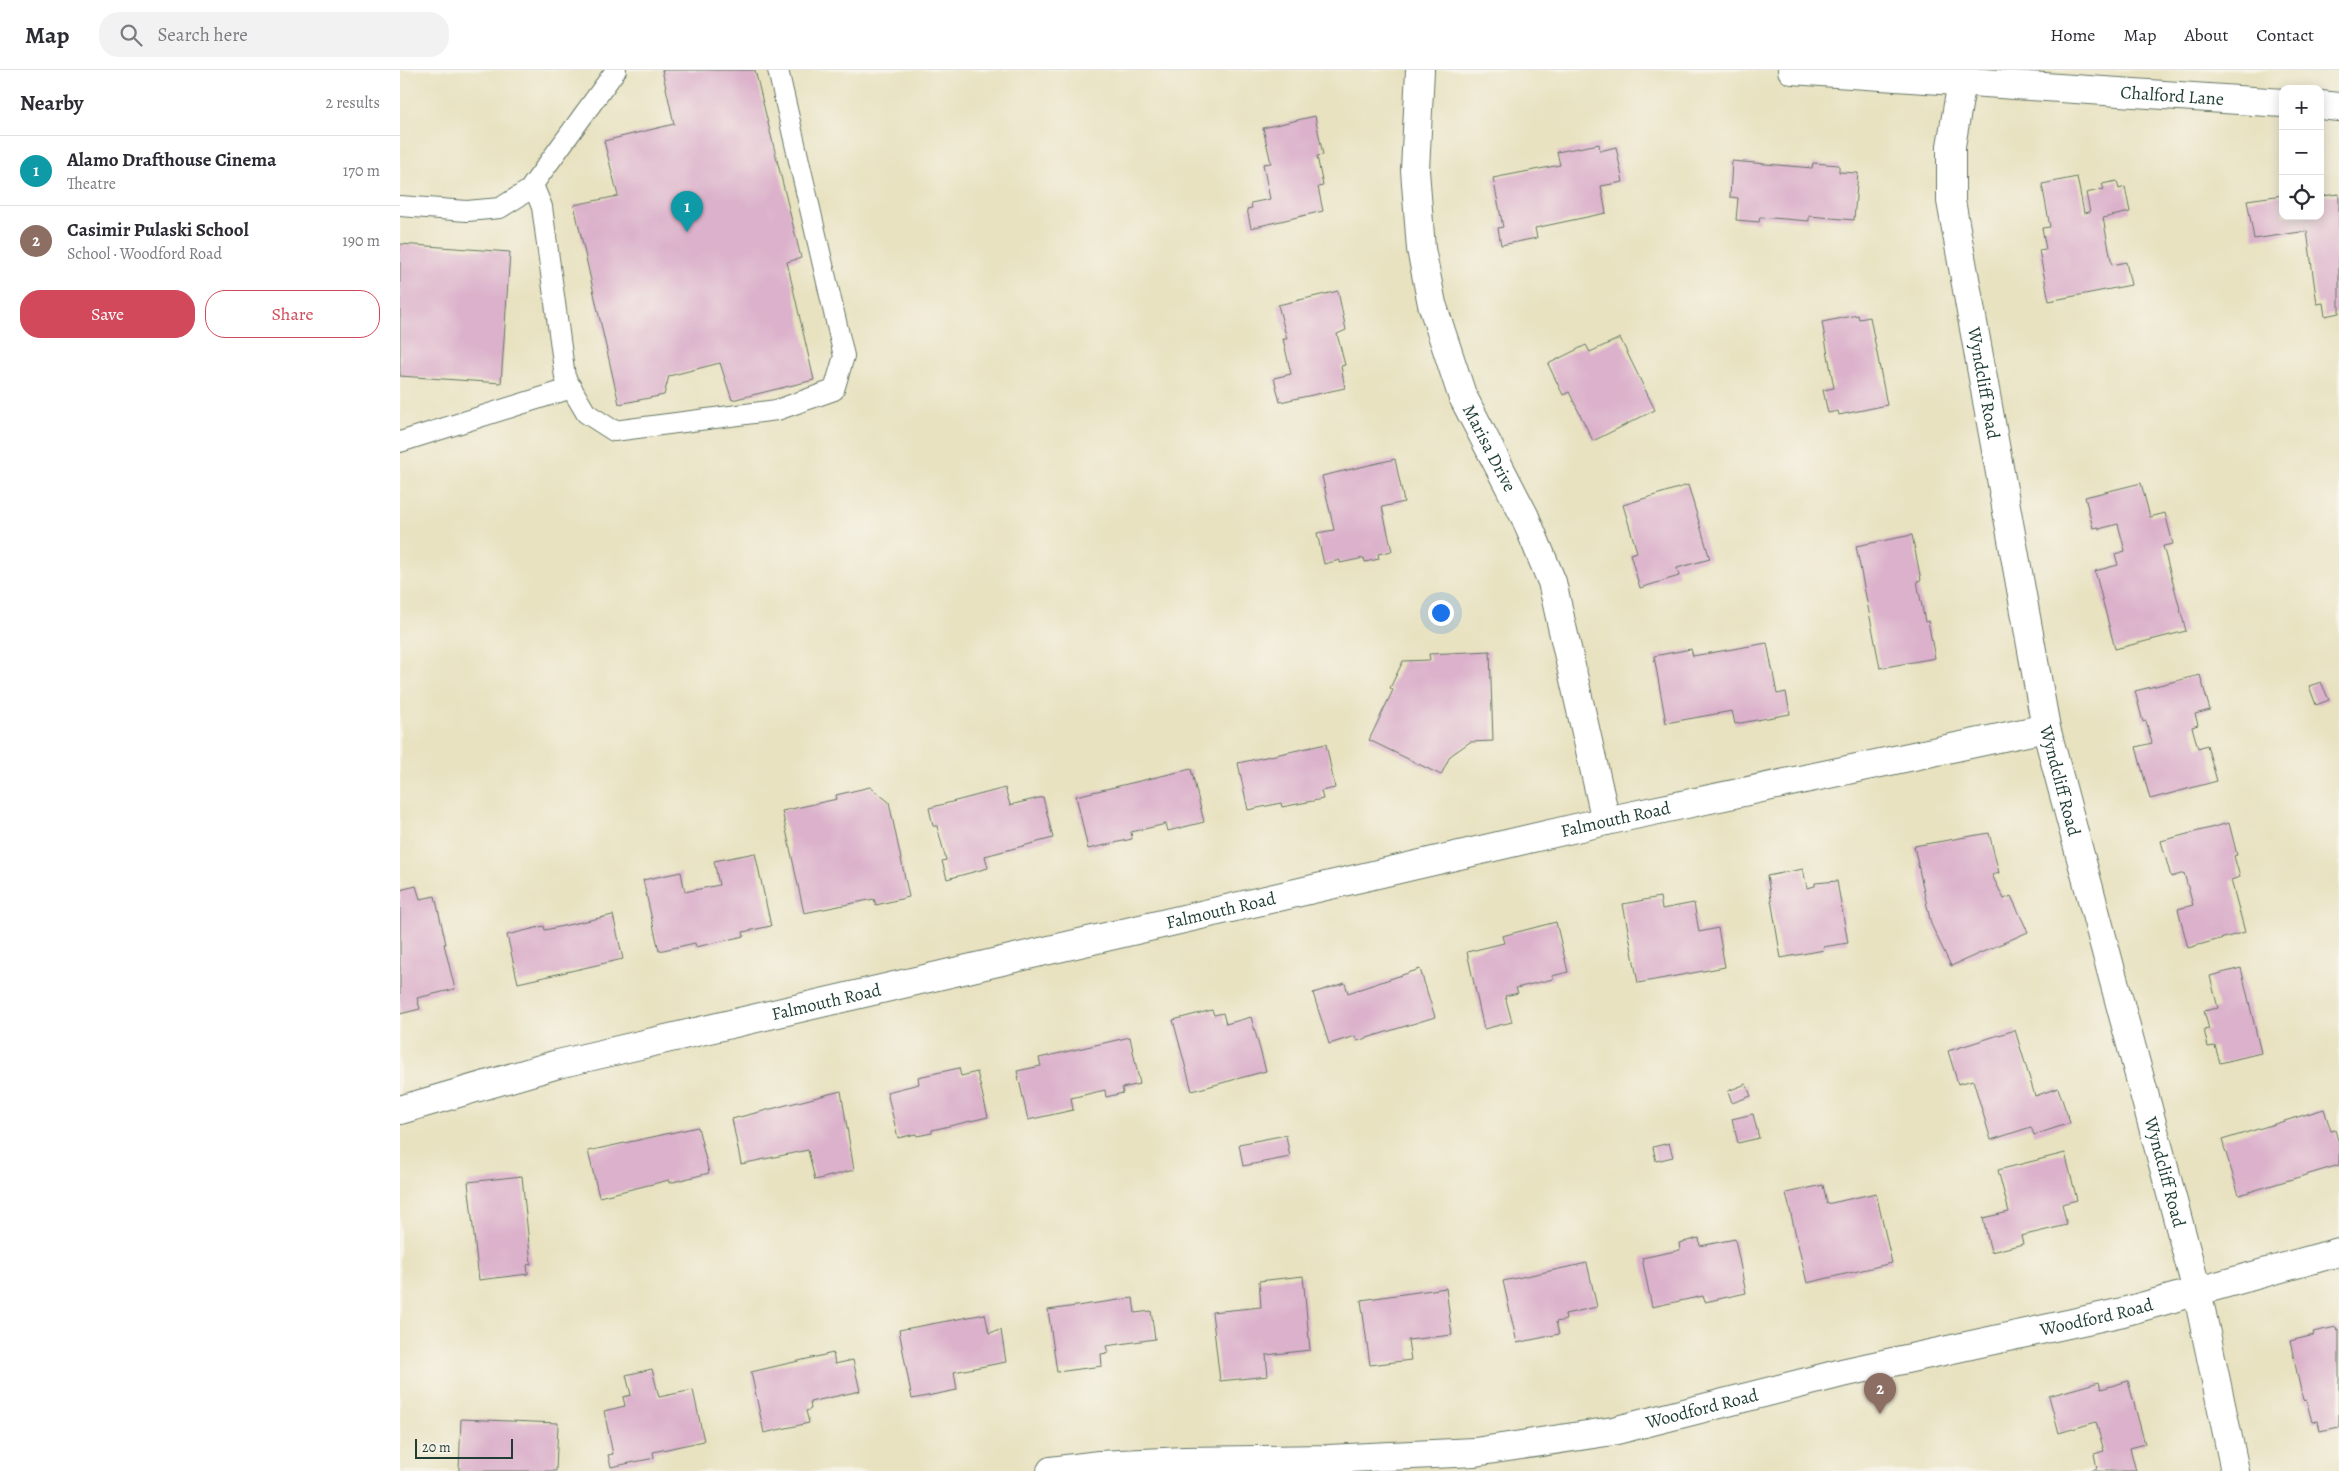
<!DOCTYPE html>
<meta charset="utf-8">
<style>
:root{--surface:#fff;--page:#f2f2f3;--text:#2b2b33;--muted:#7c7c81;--line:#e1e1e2;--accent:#d1495b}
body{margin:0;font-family:Alegreya,serif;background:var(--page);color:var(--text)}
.controls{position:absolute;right:15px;top:15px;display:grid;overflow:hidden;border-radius:10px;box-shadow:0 2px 12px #0003}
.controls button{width:45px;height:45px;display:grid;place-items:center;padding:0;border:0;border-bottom:1px solid var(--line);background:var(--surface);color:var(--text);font:25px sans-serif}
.scale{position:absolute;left:15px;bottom:12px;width:98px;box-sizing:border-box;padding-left:5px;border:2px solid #1f3d34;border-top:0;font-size:14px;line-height:18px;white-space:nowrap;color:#1f3d34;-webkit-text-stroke:4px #f7f3e8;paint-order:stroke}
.you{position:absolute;left:1040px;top:542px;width:18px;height:18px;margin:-12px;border:4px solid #fff;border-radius:50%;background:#1a73e8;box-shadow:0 0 0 8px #1a73e833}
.badge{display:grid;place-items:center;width:32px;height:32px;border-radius:50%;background:var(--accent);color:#fff;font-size:16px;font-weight:700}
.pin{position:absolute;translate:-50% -41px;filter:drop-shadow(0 1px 2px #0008)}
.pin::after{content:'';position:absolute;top:26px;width:18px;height:15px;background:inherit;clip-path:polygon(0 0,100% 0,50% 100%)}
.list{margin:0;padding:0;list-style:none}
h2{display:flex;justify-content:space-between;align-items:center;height:65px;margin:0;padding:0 20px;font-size:21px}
h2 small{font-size:16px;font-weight:400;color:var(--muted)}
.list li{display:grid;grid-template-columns:32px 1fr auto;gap:15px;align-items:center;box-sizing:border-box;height:70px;padding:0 20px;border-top:1px solid var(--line)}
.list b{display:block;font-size:19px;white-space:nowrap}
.list p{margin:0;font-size:16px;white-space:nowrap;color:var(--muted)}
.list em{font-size:16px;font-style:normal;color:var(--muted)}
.actions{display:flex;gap:10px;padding:15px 20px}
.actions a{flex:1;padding:11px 0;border:1px solid var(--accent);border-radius:20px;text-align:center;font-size:18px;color:var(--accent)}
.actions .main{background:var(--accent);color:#fff}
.icon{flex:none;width:28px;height:28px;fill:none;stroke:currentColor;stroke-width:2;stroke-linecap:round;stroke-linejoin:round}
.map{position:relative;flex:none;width:1939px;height:1401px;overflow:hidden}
header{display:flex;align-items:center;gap:30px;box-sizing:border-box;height:70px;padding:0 25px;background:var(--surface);border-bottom:1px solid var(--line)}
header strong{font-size:24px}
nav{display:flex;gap:28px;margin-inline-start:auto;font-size:18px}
.search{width:350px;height:45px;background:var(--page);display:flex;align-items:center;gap:12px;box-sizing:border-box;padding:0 18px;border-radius:20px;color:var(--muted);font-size:19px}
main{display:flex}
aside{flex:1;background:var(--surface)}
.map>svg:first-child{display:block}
</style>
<header>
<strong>Map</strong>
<div class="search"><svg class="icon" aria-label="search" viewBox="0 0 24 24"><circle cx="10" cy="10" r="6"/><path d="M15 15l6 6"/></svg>Search here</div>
<nav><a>Home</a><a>Map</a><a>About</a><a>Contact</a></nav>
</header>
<main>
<aside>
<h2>Nearby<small>2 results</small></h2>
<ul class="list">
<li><span class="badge" style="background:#0f9aa8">1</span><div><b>Alamo Drafthouse Cinema</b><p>Theatre</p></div><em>170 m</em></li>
<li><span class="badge" style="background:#8d6e63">2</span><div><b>Casimir Pulaski School</b><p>School · Woodford Road</p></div><em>190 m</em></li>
</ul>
<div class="actions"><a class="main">Save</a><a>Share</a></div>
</aside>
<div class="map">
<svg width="1939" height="1401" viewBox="0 0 1939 1401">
<rect width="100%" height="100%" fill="#f7f3e8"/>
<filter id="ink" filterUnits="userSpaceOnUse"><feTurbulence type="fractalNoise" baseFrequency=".02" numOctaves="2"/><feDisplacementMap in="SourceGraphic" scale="10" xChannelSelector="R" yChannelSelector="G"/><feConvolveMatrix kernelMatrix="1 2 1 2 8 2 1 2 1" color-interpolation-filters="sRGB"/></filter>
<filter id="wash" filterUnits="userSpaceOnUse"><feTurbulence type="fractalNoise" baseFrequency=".0096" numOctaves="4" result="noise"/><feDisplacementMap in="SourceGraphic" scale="20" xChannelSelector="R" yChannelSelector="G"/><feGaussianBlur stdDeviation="1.12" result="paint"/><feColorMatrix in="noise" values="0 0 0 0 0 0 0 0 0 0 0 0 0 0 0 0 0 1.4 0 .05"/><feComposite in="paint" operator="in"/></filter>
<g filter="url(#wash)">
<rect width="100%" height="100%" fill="#e8e2c1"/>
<g id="blocks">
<g fill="#dbb1cb">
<path d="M262,0h93l46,188 -14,4 27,118 -82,20 -12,-37 -51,13 -5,19 -45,9 -45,-199 44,-9 -14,-55 70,-17z"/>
<path d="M915,46l8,39 -6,1 6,30 -5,1 5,24 -72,17 -4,-19 5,-1 -1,-5 19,-4 -7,-35 8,-1 -8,-35z"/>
<path d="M1199,74l1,7 16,-4 7,35 -22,4 5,27 -71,15 2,10 -36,7 -3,-17 5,-1 -10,-49 67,-13 -3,-13z"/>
<path d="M1332,91l80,7 1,-5 26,2v7l19,1 -4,47 -45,-4v5l-49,-4 -1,5 -23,-2 2,-22 -8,-1z"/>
<path d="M1677,107l7,36 6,-1 -4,-19 18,-4 -2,-5 15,-3 2,8 6,-2 5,25 -27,6 9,47 14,-3 5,23 -82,16 -10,-51 7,-1 -4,-21 8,-1 -8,-43z"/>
<path d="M1939,124v119l-14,3 -2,-13 -6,1 -10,-73 -53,8 -7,-39 36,-5v21h37l2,-20z"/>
<path d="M0,174l110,8 -9,131 -101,-7z"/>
<path d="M938,221l8,39 -9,4 8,31 -4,1 4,22 -65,14 -6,-24 17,-4 -8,-35h4l-9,-34z"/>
<path d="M1458,245l1,4 11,-2 17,88 -48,10 -1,-4 -10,2 -5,-23 11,-2 -12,-66z"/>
<path d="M1220,268l35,72 -62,31 -24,-49 -6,3 -15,-31 38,-19 4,7z"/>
<path d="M995,389l9,43 -22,5 10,44 -14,3 1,5 -14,3 -1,-4 -24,5v-3l-16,4 -7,-31 17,-3 -12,-54z"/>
<path d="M1741,413l9,34 15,-4 8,31 -10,2 23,85 -71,18 -20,-78 23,-6 -3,-11 10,-3 -7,-27 -19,5v-2l-6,1 -8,-31z"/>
<path d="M1288,415l22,74 -33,9 2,8 -39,12 -10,-34 7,-2 -14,-47z"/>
<path d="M1512,465l9,45 -4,1 8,41 3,-1 7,37 -55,10 -24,-122z"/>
<path d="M1367,573l10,51 9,-2 4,22 -55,10 -3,-13 -66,12 -12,-67 37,-7 2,7z"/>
<path d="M1090,581l3,90 -23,1 -20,14 -9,19 -72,-35 24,-50 -3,-2 13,-27 27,-1 -1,-6z"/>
<path d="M1800,605l10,35 -15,4 3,11 -6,2 6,21 9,-3 10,36 -67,18 -14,-52 16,-4 -6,-22 -3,1 -8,-31z"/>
<path d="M1921,612l8,18 -13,5 -7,-19z"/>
<path d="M926,674l9,44 -14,3 2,8 -41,8 -1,-4 -33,7 -10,-47z"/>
<path d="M791,699l13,53 -36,9 -2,-7 -35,8 1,7 -44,10 -12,-53z"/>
<path d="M470,717l19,15 20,95 -33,8 -2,-6 -70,14 -22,-102 55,-12 -1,-4z"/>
<path d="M605,718l5,17 33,-8 10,41 -68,18 3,12 -41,11 -5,-18 4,-1 -9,-34h-4l-4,-18z"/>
<path d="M1829,753l8,32 -3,1 6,21 -9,3 14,52 -57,16 -10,-39 15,-4 -9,-32 -13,4 -10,-36z"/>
<path d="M1589,763l10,40 -7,2 12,24 7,-3 17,36 -77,34 -20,-42 -17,-78z"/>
<path d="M355,783l16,73 -28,6 1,4 -48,11 -1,-4 -36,8 -16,-71 38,-8 4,20 34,-7 -5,-24z"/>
<path d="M1403,799l4,19 8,-2v-3l22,-2 11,62 -25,4 1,3 -43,8 -14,-82z"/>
<path d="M16,816l4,13 15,-3 11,48h-2l11,45 -38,9 3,11 -20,5v-124z"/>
<path d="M1260,827l2,12 32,-6 5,29 19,-4 7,39 -87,16 -15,-79z"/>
<path d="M213,845l10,44 -105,24 -11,-48 37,-9 1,4z"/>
<path d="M1156,852l12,50 -16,4 1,3 -37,9 2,5 -13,3 7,26 -28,7 -17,-77 37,-9 -2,-7z"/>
<path d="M1841,898l20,85 -41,10 -5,-17 -7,1 -4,-17 5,-1 -5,-18 14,-3 -8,-32z"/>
<path d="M1020,899l15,48 -78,24 -2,-5 -26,8 -16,-51 32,-10 3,10z"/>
<path d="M812,940l2,5 9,-2 3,11 25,-7 15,54 -74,20 -19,-71z"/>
<path d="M1615,960l20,66 23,-8 12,35 -36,12 -3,-8 -40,13 -18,-60 -15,4 -10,-33z"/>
<path d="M730,967l10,47 -18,4 1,5 -17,4 -1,-7 -34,8 2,12 -45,10 -11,-49 24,-5 -2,-8z"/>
<path d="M559,998l2,8 16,-4 11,45 -56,13v3l-15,3 -1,-2 -18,4 -11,-46 32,-8 -1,-7z"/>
<path d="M1346,1014l5,12 -19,7 -4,-12z"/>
<path d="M441,1021l13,79 -39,10 -7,-30 -67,14 -9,-45z"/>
<path d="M1924,1039l7,22 4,-1 4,13v22l-100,30 -17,-55z"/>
<path d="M1353,1044l6,24 -21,5 -6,-24z"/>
<path d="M298,1057l11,46 -40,10v-3l-70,17 -11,-46z"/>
<path d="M886,1065l4,22 -47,9 -4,-22z"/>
<path d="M1269,1073l4,14 -17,4 -3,-14z"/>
<path d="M1665,1083l12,47 -15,4 5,21 -46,11 2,8 -32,8 -8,-34 26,-6 -11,-42z"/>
<path d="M122,1106l9,88 -4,1 1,9 -49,6 -11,-98z"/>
<path d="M1423,1115l4,19 49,-11 16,70 -85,20 -21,-90z"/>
<path d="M1299,1168l1,8 35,-7 11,54 -41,9 -2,-6 -51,11 -10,-49 38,-8 -1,-7z"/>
<path d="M1187,1193l10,44 -32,7 1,6 -10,2 3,12 -42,9 -14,-62z"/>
<path d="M903,1206l7,74 -44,5 2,21 -48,5 -8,-69 49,-5 -2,-26z"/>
<path d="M1046,1218l6,47 -44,5 3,20 -41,5 -9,-65z"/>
<path d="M733,1228l2,15 16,-2 4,28 -49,7 2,7 -7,1 1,12 -45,6 -9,-62z"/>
<path d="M585,1244l4,19 12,-3 5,32 -52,10 3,18 -45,9 -13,-69z"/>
<path d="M1936,1257l1,3 2,-1v98l-19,4 -2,-10 -6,1 -6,-23 -3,1 -13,-59 24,-6 -1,-3z"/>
<path d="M433,1283l2,11 18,-4 7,31 -50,11 1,7 -5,2 3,12 -45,10 -13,-61z"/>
<path d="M252,1299l7,28 34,-7 11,51 -51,11 1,6 -43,9 -3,-12 5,-1 -9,-43 21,-5 -2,-9 8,-2 -5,-20z"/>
<path d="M1728,1311l17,63 -15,4 6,23h-46l7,-3 -3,-14 10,-3 -8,-29 -37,11 -10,-37 50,-14 2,7z"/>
<path d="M61,1349l97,4 -2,48h-97z"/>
</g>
</g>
</g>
<g filter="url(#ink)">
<use href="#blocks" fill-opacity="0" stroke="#657765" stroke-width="1"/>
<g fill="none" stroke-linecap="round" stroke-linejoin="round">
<g stroke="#657765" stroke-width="22">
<g id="service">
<path d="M133,115l9,22 23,170 21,36 28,18 163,-21 57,-20 10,-34 -66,-286"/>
<path d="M0,136l67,5 33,-3 29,-18 87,-120"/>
<path d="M0,372l172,-54"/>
</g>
</g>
<g stroke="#657765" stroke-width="30">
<g id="minor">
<path id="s1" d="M1020,0l-5,100 6,79 11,55 30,91 63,122 27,65 54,239"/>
<path id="s2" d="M1392,0l491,33"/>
<path id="s3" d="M1562,11l-11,65v55l95,527 151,563 38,180"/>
<path d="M1920,35l19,2"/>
<path id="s4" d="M0,1040l158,-46 1048,-243 440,-93"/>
<path id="s5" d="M651,1401l48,-6 86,-4 143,-2 147,-7 138,-21 229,-58 281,-61 216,-60"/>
</g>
</g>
<use href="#service" stroke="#fff" stroke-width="20"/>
<use href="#minor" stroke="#fff" stroke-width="28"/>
</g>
</g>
<g text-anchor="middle" stroke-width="4.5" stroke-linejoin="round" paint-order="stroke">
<g font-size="18" fill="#1f3d34" stroke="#f7f3e8">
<text dy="6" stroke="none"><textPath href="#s2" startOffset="381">Chalford Lane</textPath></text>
<text dy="6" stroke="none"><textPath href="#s3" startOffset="306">Wyndcliff Road</textPath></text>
<text dy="6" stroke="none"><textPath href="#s1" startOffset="391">Marisa Drive</textPath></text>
<text dy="6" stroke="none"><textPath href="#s3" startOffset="711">Wyndcliff Road</textPath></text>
<text dy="6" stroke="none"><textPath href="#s4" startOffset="1250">Falmouth Road</textPath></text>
<text dy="6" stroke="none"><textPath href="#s4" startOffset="845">Falmouth Road</textPath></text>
<text dy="6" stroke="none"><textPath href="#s4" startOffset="440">Falmouth Road</textPath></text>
<text dy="6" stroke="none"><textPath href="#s3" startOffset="1116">Wyndcliff Road</textPath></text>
<text dy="6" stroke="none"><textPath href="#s5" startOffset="1061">Woodford Road</textPath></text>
<text dy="6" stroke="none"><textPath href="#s5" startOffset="656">Woodford Road</textPath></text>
</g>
</g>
</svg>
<div class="controls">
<button>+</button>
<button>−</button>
<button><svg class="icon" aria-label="locate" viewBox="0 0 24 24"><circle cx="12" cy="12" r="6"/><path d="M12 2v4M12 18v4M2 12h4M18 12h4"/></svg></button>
</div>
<div class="scale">20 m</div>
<div class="you"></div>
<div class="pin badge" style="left:287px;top:162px;background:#0f9aa8">1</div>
<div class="pin badge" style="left:1480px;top:1344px;background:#8d6e63">2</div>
</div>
</main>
